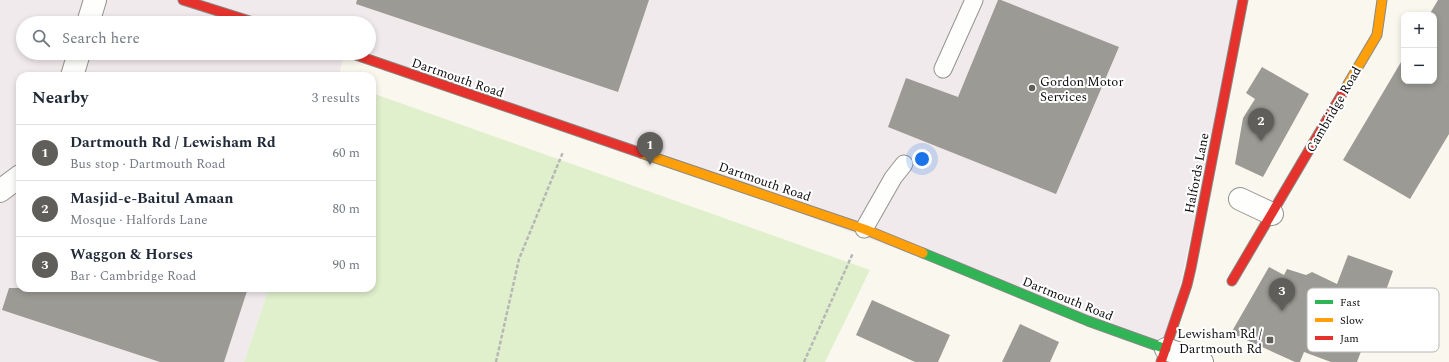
<!DOCTYPE html>
<meta charset="utf-8">
<style>
:root{--surface:#fff;--page:#f6f6f7;--text:#1f2937;--muted:#747a83;--line:#e0e1e3;--accent:#5f5e5a}
body{margin:0;font-family:Spectral,serif;background:var(--page);color:var(--text)}
.controls{position:absolute;right:12px;top:12px;display:grid;overflow:hidden;border-radius:8px;box-shadow:0 2px 6px #0003}
.controls button{width:36px;height:36px;display:grid;place-items:center;padding:0;border:0;border-bottom:1px solid var(--line);background:var(--surface);color:var(--text);font:20px sans-serif}
.you{position:absolute;left:922px;top:159px;width:14px;height:14px;margin:-10px;border:3px solid #fff;border-radius:50%;background:#1a73e8;box-shadow:0 0 0 6px #1a73e833}
.badge{display:grid;place-items:center;width:26px;height:26px;border-radius:50%;background:var(--accent);color:#fff;font-size:13px;font-weight:700}
.pin{position:absolute;translate:-50% -33px;filter:drop-shadow(0 1px 2px #0008)}
.pin::after{content:'';position:absolute;top:21px;width:14px;height:12px;background:inherit;clip-path:polygon(0 0,100% 0,50% 100%)}
.list{margin:0;padding:0;list-style:none}
h2{display:flex;justify-content:space-between;align-items:center;height:52px;margin:0;padding:0 16px;font-size:17px}
h2 small{font-size:13px;font-weight:400;color:var(--muted)}
.list li{display:grid;grid-template-columns:26px 1fr auto;gap:12px;align-items:center;box-sizing:border-box;height:56px;padding:0 16px;border-top:1px solid var(--line)}
.list b{display:block;font-size:15px;white-space:nowrap}
.list p{margin:0;font-size:13px;white-space:nowrap;color:var(--muted)}
.list em{font-size:13px;font-style:normal;color:var(--muted)}
.icon{flex:none;width:22px;height:22px;fill:none;stroke:currentColor;stroke-width:2;stroke-linecap:round;stroke-linejoin:round}
.map{position:relative;flex:none;width:1449px;height:362px;overflow:hidden}
.search{position:absolute;background:var(--surface);box-shadow:0 2px 6px #0003;left:16px;top:16px;width:360px;height:44px;display:flex;align-items:center;gap:10px;box-sizing:border-box;padding:0 14px;border-radius:22px;color:var(--muted);font-size:15px}
.panel{position:absolute;background:var(--surface);box-shadow:0 2px 6px #0003;left:16px;top:72px;width:360px;height:220px;border-radius:12px}
.map>svg:first-child{display:block}
</style>
<div class="map">
<svg width="1449" height="362" viewBox="0 0 1449 362">
<rect width="100%" height="100%" fill="#faf8ee"/>
<path fill="#f1eaec" d="M0,0h1243l-77,349 -797,-296v-30h-346v30h321l-5,23h-319v212h249l-25,74h-244z"/>
<path fill="#e0f0cc" d="M372,93l498,177 -45,92h-581l25,-74h103z"/>
<g fill="#9c9a94">
<path d="M357,0h292l-31,92 -262,-88z"/>
<path d="M998,0h3l118,47 -63,147 -168,-67 18,-49 52,19z"/>
<path d="M1438,0h11v134l-39,65 -67,-39 61,-103v24h30v-66h-5z"/>
<path d="M1262,67l47,27 -46,83 -28,-13 8,-46 12,-19 -9,-6z"/>
<path d="M1348,255l45,16 -16,44 9,4 -9,23 -11,-4 -9,24h-26l-27,-10 -4,10h-5l-64,-29 38,-66 15,8 3,-6 19,6 6,-3 25,12z"/>
<path d="M9,288h239l-24,74h-64l-158,-52z"/>
<path d="M872,300l78,35 -12,27h-23l-59,-27z"/>
<path d="M1020,324l39,18 -9,20h-48z"/>
</g>
<g fill="none" stroke-linecap="round" stroke-linejoin="round">
<g stroke="#93928d" stroke-width="19">
<g id="lane">
<path d="M943,69l31,-69"/>
<path d="M864,229l29,-51 11,-14"/>
</g>
</g>
<g stroke="#93928d" stroke-width="24">
<g id="street">
<path d="M88,23l7,-23"/>
<path d="M72,76l7,-23"/>
<path d="M0,191l20,-15"/>
<path d="M1240,199l32,15"/>
<path d="M1166,349l36,13"/>
</g>
</g>
<g stroke="#898884" stroke-width="11">
<path id="fast" d="M923,253l165,68 78,28"/>
</g>
<g stroke="#898884" stroke-width="11">
<g id="slow">
<path d="M1345,89l32,-54 5,-35"/>
<path d="M641,153l223,76 59,24"/>
</g>
</g>
<g stroke="#898884" stroke-width="11">
<g id="jam">
<path d="M183,0l73,23"/>
<path d="M350,53l291,100"/>
<path d="M1232,281l113,-192"/>
<path d="M1161,362l26,-77 4,-17 52,-268"/>
</g>
</g>
<g stroke="#b7b7b5" stroke-width="2.5" stroke-dasharray="4 2" stroke-linecap="butt">
<path d="M496,362l23,-103 44,-107"/>
<path d="M804,362l49,-109"/>
</g>
<use href="#lane" stroke="#fefefc" stroke-width="17"/>
<use href="#street" stroke="#fefefc" stroke-width="22"/>
<use href="#fast" stroke="#30b455" stroke-width="9"/>
<use href="#slow" stroke="#ff9f0a" stroke-width="9"/>
<use href="#jam" stroke="#e5322d" stroke-width="9"/>
</g>
<g fill="#5f5e5a" stroke="#fff" stroke-width="1.5">
<circle cx="1032" cy="88" r="4"/>
<rect x="1266" y="336" width="8" height="8" rx="2"/>
</g>
<g text-anchor="middle" stroke-width="4" stroke-linejoin="round" paint-order="stroke">
<g font-size="13" fill="#0b0b0b" stroke="#fff">
<text transform="translate(458 77) rotate(19)" y="5">Dartmouth Road</text>
<text transform="translate(1333 109) rotate(-60)" y="5">Cambridge Road</text>
<text transform="translate(1196 173) rotate(-79)" y="5">Halfords Lane</text>
<text transform="translate(765 181) rotate(19)" y="5">Dartmouth Road</text>
<text transform="translate(1068 298) rotate(22)" y="5">Dartmouth Road</text>
</g>
<g font-size="13" fill="#0b0b0b" stroke="#fff" text-anchor="start">
<text x="1040" y="86">Gordon Motor<tspan x="1040" dy="15">Services</tspan></text>
<text x="1262" y="338" text-anchor="end">Lewisham Rd /<tspan x="1262" dy="15">Dartmouth Rd</tspan></text>
</g>
</g>
<rect x="1307" y="288" width="132" height="64" rx="6" fill="#fff" stroke="#b6b6b6" stroke-width="1"/>
<rect x="1315" y="300" width="18" height="4" fill="#30b455"/>
<rect x="1315" y="318" width="18" height="4" fill="#ff9f0a"/>
<rect x="1315" y="336" width="18" height="4" fill="#e5322d"/>
<g font-size="11" fill="#0b0b0b">
<text x="1340" y="306">Fast</text>
<text x="1340" y="324">Slow</text>
<text x="1340" y="342">Jam</text>
</g>
</svg>
<div class="controls">
<button>+</button>
<button>−</button>
</div>
<div class="you"></div>
<div class="pin badge" style="left:650px;top:165px">1</div>
<div class="pin badge" style="left:1261px;top:141px">2</div>
<div class="pin badge" style="left:1282px;top:311px">3</div>
<div class="search"><svg class="icon" aria-label="search" viewBox="0 0 24 24"><circle cx="10" cy="10" r="6"/><path d="M15 15l6 6"/></svg>Search here</div>
<section class="panel">
<h2>Nearby<small>3 results</small></h2>
<ul class="list">
<li><span class="badge">1</span><div><b>Dartmouth Rd / Lewisham Rd</b><p>Bus stop · Dartmouth Road</p></div><em>60 m</em></li>
<li><span class="badge">2</span><div><b>Masjid-e-Baitul Amaan</b><p>Mosque · Halfords Lane</p></div><em>80 m</em></li>
<li><span class="badge">3</span><div><b>Waggon &amp; Horses</b><p>Bar · Cambridge Road</p></div><em>90 m</em></li>
</ul>
</section>
</div>
